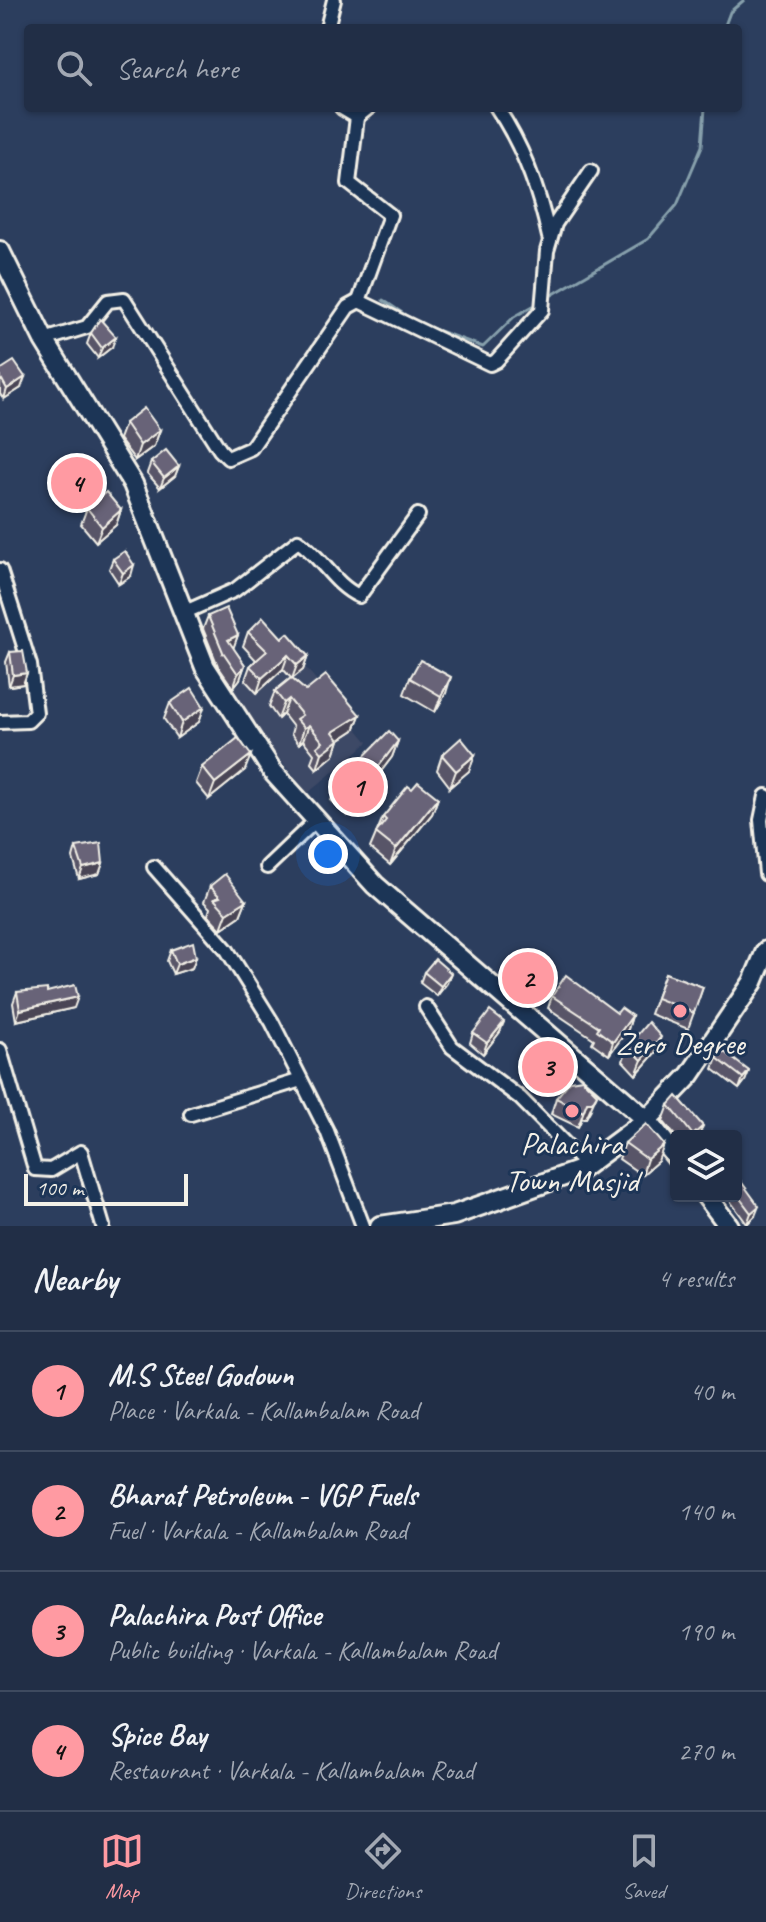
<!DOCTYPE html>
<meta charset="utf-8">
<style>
:root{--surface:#212e46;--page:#29364d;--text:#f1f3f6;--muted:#a2a8b3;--line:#3e4a5f;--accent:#ff9aa2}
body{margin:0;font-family:Caveat,sans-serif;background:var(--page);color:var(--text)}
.controls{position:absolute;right:24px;bottom:24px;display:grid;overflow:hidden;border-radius:8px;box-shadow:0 2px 6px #0004}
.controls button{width:72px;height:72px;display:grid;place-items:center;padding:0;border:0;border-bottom:2px solid var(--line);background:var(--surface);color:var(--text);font:40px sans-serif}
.scale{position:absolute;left:24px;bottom:20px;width:164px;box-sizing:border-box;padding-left:8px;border:4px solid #f4f1e8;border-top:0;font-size:22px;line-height:28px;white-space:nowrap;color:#f4f1e8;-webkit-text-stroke:6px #1d3557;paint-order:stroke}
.you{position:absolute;left:328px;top:854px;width:28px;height:28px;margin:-20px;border:6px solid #fff;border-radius:50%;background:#1a73e8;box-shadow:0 0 0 12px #1a73e833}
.badge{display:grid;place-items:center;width:52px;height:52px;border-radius:50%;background:var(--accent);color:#111;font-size:26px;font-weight:700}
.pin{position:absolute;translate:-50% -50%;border:4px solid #fff;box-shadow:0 2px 8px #0006}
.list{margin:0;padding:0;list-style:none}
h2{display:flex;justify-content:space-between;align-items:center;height:104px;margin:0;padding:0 32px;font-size:34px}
h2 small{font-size:26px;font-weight:400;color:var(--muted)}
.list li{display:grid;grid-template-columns:52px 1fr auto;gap:24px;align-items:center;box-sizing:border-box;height:120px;padding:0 32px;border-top:2px solid var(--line)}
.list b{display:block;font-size:30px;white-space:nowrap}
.list p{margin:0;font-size:26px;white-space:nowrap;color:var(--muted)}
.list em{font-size:26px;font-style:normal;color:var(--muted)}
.icon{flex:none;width:44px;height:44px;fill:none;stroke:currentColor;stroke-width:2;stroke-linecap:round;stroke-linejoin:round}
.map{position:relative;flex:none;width:766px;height:1226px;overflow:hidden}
.search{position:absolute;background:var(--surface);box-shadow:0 2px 6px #0004;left:24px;right:24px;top:24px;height:88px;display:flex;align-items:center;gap:20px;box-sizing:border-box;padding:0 28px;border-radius:8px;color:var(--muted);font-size:30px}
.sheet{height:584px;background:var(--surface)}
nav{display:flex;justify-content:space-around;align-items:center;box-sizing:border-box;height:112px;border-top:2px solid var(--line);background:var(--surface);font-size:22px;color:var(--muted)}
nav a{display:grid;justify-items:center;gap:4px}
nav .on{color:var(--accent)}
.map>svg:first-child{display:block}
</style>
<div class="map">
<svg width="766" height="1226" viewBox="0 0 766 1226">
<rect width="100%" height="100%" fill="#2c3e5e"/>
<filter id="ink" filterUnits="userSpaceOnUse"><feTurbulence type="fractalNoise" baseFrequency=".0125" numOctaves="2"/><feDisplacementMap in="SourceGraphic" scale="16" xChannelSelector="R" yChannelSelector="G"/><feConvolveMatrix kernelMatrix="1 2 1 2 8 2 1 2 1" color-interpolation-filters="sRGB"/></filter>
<g filter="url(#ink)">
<path fill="#3e4966" d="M286,644l82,98 -60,51 -82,-98z"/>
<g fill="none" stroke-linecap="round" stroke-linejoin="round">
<g stroke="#87a0ac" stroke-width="3">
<path d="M724,28l6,-16 14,-12"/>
<path d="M552,295l96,-56 29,-34 25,-59 3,-38"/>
<path d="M383,300l34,23 66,24 31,-30 19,-11"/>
</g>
<g stroke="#f4f1e8" stroke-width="18">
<g id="street">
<path d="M327,28l7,-28"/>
<path d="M342,108l15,9 11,-9"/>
<path d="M497,108c27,40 42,82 52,129"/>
<path d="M357,117l-8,66 41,32 -31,86"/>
<path d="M44,340l43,-13 21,-26 16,-2 96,151 8,8 23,-10 97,-141 11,-6 131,63 6,-3 46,-51 5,-59 8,-27 36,-53"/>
<path d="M0,570l30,95 6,48 -8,8 -28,1"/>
<path d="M183,613l52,-23 63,-49c23,15 36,44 61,55l59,-81"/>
<path d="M766,796l-5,24 5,54"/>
<path d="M154,867l73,83 45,72 55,109 36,95"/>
<path d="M267,867l47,-45"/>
<path d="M426,1007l26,40 68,51 66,67"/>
<path d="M0,1050l35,119 16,1 30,-18 22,74"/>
<path d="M191,1114l110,-34"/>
</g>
</g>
<g stroke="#f4f1e8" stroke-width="24">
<g id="secondary">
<path d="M0,251l44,89 89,144 72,183 68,105 102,113 272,235 29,37"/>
<path d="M706,1196l23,30"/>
<path d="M380,1226l74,-11 124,-44 69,-51 43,-45 63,-93 13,-31"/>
</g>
</g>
<use href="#street" stroke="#1d3557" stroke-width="12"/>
<use href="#secondary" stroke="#1d3557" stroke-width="18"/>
</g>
<g fill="#595567" stroke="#f4f1e8" stroke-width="2">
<path d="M91,333l21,14 -14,11 -11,-14z"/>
<path d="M0,370l21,18 -17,11 -4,-5z"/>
<path d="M125,423l35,7 -6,16 -19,14 -16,-21z"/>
<path d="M151,462l28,4 -4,10 -15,12 -13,-15z"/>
<path d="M70,466l18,22 -12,7 -10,-18z"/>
<path d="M87,508l34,2 -5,15 -20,17 -15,-18z"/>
<path d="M113,559l18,17 -12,8 -10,-15z"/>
<path d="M208,616l30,19 -5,13 12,17 -5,14 -7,9 -15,-22 -15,-37z"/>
<path d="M248,632l34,6 26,18 -5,14 -11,9 14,12 54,24 -6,15 -15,10 -5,15 -17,14 -6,-7 3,-8 -11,-14 -4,4 -8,-10 2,-7 -10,-13 -5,5 -9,-13 6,-15 16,-13 -8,-9 -26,24 -12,-13 5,-14 6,-6 -13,-14z"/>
<path d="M10,652l17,21 -4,11 -14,2 -3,-24z"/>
<path d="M410,678l36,15 -11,19 -31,-18z"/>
<path d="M170,703l34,4 -5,15 -22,16 -13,-19z"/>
<path d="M398,741l-6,16 -45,59 -16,-15 5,-16z"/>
<path d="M442,755h33l-6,16 -19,16 -13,-17z"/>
<path d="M202,767l43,3 -36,29 -13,-16z"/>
<path d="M412,789l26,9 -6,16 -42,51 -20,-17 13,-31z"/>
<path d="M76,847l27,16 -4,11 -20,5 -6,-21z"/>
<path d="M210,886l36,15 -6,15 -19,13 -13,-14 2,-7 -6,-6z"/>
<path d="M171,950l25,7 -4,11 -19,6 -6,-13z"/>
<path d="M424,972l23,11 -10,13 -17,-13z"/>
<path d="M543,973l-17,21 -13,-10 2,-6z"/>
<path d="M665,973l38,14 -15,42 -38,-15z"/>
<path d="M17,992l57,16 -58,13 -3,-18z"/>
<path d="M552,996l65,17 15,3 -4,13 -19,26 -17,-12 2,-4 -46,-31z"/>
<path d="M500,1032l-17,22 -13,-11 3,-10z"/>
<path d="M628,1046l27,7 -19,22 -13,-14z"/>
<path d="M542,1056l15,12 -9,9 -10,-10z"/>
<path d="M717,1058l32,13 -4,10 -6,8 -26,-20z"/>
<path d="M556,1098l35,11 -5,9h-4l-4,9 -27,-13z"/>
<path d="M669,1105l30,31 -23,1 -13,-16z"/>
<path d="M625,1143l33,18 -16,14 -23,-16z"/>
<path d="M736,1184l19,32 -8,8 -19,-26 1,-2h7z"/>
</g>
<g fill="#494554" stroke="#f4f1e8" stroke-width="2">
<path d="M116,337l-4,10 -14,11 4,-10z"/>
<path d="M25,377l-4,11 -17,11 3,-10z"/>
<path d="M160,430l-6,16 -19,14 5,-15z"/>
<path d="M179,466l-4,10 -15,12 4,-10z"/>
<path d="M92,478l-4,10 -12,7 4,-10z"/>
<path d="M121,510l-5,15 -20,17 6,-15z"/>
<path d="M134,565l-3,11 -12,8 4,-11z"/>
<path d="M238,635l-5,14 -10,4 5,-13z"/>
<path d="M288,655l-5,14 -26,24 5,-15z"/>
<path d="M308,656l-5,14 -11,9 5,-14z"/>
<path d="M245,665l-5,14 -7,9 5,-14z"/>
<path d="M27,673l-4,11 -14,2 4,-11z"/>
<path d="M451,677l-5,16 -11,19 6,-16z"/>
<path d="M289,699l-6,15 -5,5 6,-16z"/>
<path d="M204,707l-5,15 -22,16 5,-16z"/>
<path d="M360,715l-6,15 -15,10 -5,15 -17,14 5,-16 11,-21z"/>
<path d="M309,725l-6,15 -4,4 5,-16z"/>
<path d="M398,741l-6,16 -45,59 6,-16z"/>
<path d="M251,755l-6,15 -36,29 6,-16z"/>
<path d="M475,755l-6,16 -19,16 6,-16z"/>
<path d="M438,798l-6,16 -42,51 6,-16z"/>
<path d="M103,863l-4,11 -20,5 4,-11z"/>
<path d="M246,901l-6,15 -19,13 6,-16z"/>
<path d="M196,957l-4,11 -19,6 4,-10z"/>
<path d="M545,967l-2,6 -17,21 2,-5z"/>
<path d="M451,973l-4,10 -10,13 4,-10z"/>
<path d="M78,997l-4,11 -58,13 4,-11z"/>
<path d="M632,1016l-4,13 -19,26 4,-13z"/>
<path d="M504,1022l-4,10 -17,22 4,-11z"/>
<path d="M661,1037l-6,16 -19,22 6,-15z"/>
<path d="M561,1057l-4,11 -9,9 4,-11z"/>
<path d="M749,1071l-4,10 -6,8 4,-11z"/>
<path d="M597,1094l-11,24h-4l-4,9 9,-25z"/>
<path d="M703,1126l-4,10h-6v-1z"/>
<path d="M664,1145l-6,16 -16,14 5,-16z"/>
<path d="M759,1206l-4,10 -8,8 4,-11z"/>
</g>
<g fill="#686378" stroke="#f4f1e8" stroke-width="2">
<path d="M100,319l16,18 -14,11 -11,-15z"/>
<path d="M14,361l11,16 -18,12 -5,-9 -2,2v-12z"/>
<path d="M144,408l16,22 -20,15 -15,-22z"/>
<path d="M166,450l13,16 -15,12 -13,-16z"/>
<path d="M82,460l10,18 -12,7 -10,-19z"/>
<path d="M106,492l15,18 -19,17 -15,-19z"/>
<path d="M125,551l9,14 -11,8 -10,-14z"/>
<path d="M226,608l12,27 -10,5 17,25 -7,9 -15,-22 -15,-36z"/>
<path d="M263,617l19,21 6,-5 20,23 -11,9 -9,-10 -26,23 -12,-12 17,-15 -19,-19z"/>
<path d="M23,651l4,22 -14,2 -3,-23z"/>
<path d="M420,660l31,17 -10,19 -31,-18z"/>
<path d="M326,675l34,40 -27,17 6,8 -17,13 -5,-6 6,-5 -14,-17 -5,3 -8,-9 6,-4 -13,-16 -5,4 -9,-12 16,-13 15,13z"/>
<path d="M192,688l12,19 -22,15 -12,-19z"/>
<path d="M389,731l9,10 -45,59 -17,-15z"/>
<path d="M238,738l13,17 -36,28 -13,-16z"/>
<path d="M461,738l14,17 -19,16 -14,-16z"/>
<path d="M418,782l20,16 -42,51 -20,-16 10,-13 -3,-3 25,-31 4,3z"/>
<path d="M101,843l2,20 -20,5 -7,-21z"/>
<path d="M225,874l21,27 -19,12 -13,-14 6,-2 -10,-11z"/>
<path d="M193,942l3,15 -19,7 -6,-14z"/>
<path d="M533,957l12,10 -17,22 -13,-11z"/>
<path d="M435,959l16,14 -10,13 -17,-14z"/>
<path d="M665,973l38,14 -9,26 -38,-15z"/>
<path d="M566,975l51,38 4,-5 11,8 -19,26 -16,-12 2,-3 -47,-31z"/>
<path d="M75,985l3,12 -58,13 -3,-18 30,-3v3z"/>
<path d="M490,1011l14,11 -17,21 -14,-10z"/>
<path d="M648,1022l13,15 -19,23 -14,-14z"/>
<path d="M549,1046l12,11 -9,9 -10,-10z"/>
<path d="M723,1051l26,20 -6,7 -26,-20z"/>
<path d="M582,1079l15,15 -5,8h-5l-4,10 -27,-14 14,-17z"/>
<path d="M677,1096l26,30 -10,9 -24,-30z"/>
<path d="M646,1124l18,21 -17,14 -22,-16z"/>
<path d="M740,1180l19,26 -8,7 -15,-20v-9z"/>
</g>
</g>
<g fill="#ff9aa2" stroke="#1d3557" stroke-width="3">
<circle cx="680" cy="1011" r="8"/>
<circle cx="572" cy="1111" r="8"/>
</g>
<g text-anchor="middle" stroke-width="6" stroke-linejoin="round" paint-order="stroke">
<g font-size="32" fill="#f4f1e8" stroke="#1d3557">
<text x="680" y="1054">Zero Degree</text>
<text x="572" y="1154">Palachira<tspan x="572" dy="37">Town Masjid</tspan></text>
</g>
</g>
</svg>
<div class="controls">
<button><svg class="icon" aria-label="layers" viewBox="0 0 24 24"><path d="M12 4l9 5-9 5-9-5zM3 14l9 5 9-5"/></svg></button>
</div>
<div class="scale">100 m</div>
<div class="you"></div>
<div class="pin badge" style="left:358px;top:787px">1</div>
<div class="pin badge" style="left:528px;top:978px">2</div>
<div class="pin badge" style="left:548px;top:1067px">3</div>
<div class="pin badge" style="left:77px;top:483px">4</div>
<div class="search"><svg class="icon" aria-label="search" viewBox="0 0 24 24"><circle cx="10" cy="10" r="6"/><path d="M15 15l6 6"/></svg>Search here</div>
</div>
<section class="sheet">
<h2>Nearby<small>4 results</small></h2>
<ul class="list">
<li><span class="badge">1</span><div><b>M.S Steel Godown</b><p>Place · Varkala - Kallambalam Road</p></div><em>40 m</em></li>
<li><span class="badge">2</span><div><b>Bharat Petroleum - VGP Fuels</b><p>Fuel · Varkala - Kallambalam Road</p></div><em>140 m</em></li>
<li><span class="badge">3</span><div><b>Palachira Post Office</b><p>Public building · Varkala - Kallambalam Road</p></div><em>190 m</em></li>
<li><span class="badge">4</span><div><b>Spice Bay</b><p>Restaurant · Varkala - Kallambalam Road</p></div><em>270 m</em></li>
</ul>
</section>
<nav>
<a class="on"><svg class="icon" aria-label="map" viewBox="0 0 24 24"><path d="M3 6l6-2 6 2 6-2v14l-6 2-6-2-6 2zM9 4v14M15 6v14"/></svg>Map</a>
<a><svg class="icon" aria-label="directions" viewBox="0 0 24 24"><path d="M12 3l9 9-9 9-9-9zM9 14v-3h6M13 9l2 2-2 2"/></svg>Directions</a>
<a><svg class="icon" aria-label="saved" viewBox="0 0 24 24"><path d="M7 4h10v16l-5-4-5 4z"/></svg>Saved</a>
</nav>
